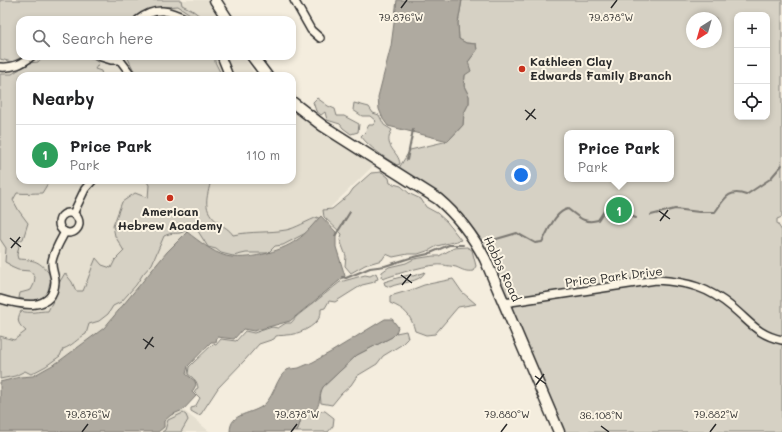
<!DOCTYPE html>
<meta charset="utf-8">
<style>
:root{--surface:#fff;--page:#f2f2f2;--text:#202124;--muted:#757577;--line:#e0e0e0;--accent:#c8321e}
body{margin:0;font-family:Mali,sans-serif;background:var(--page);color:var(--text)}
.controls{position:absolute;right:12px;top:12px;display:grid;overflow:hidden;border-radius:8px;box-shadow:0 2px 6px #0003}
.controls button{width:36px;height:36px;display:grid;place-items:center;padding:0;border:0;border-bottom:1px solid var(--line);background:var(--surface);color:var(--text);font:20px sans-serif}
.compass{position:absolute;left:686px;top:12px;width:36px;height:36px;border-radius:50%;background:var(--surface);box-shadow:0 2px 6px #0003;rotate:217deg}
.you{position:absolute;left:521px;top:175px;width:14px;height:14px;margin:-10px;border:3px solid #fff;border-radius:50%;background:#1a73e8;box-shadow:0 0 0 6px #1a73e833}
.badge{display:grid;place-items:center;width:26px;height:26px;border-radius:50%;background:var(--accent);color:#fff;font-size:13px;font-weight:700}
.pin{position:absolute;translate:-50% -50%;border:2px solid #fff;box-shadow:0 1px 4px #0006}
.popup{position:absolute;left:564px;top:130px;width:110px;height:52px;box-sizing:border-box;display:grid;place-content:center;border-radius:8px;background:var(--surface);filter:drop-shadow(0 1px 3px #0005);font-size:13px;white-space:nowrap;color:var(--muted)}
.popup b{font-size:15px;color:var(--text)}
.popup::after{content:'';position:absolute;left:50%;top:100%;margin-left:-8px;border:8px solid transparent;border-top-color:var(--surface)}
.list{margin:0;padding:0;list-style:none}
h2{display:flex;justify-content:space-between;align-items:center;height:52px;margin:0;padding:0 16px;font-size:17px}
h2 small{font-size:13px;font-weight:400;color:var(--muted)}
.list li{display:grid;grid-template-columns:26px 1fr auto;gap:12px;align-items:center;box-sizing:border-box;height:60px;padding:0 16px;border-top:1px solid var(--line)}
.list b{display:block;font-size:15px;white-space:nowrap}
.list p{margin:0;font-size:13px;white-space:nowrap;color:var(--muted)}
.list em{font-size:13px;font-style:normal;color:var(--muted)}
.icon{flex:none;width:22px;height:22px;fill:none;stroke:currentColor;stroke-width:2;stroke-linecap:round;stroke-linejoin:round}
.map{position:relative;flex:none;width:782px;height:432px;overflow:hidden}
.search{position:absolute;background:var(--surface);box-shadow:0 2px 6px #0003;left:16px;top:16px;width:280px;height:44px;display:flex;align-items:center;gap:10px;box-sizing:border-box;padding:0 14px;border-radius:12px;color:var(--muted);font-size:15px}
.panel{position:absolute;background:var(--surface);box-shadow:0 2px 6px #0003;left:16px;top:72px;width:280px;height:112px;border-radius:12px}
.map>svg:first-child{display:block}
</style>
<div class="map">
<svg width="782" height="432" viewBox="0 0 782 432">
<rect width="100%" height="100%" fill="#f4edde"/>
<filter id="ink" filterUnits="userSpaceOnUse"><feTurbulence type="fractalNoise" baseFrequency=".025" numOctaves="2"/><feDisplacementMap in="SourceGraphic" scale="8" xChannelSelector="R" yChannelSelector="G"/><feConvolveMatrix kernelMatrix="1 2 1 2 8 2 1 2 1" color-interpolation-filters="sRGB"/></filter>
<g filter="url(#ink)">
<g fill="#e5dfd0">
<path d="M0,0h207l6,6 8,14h-201v36h223l13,20h-236v104h272v-69l82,54 -77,75 -30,14 -27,4 -15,-2 -21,-11 -17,-13 -20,20 -63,76 -46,34 -25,14 -13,1 -20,5z"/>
<path d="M183,410l27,22h-52l6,-5v-6l7,-6z"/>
</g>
<g fill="#d6d1c4" stroke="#807e78" fill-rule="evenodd">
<path d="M0,0h181l1,5 10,5 8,6 -1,4 -21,-14 -25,2 -18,11 -8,1h-107v36h4l-12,6 -12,-3z"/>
<path d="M462,0h320v217l-5,2v4l5,8v201h-217l-84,-193c-12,-16 -24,-31 -40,-43 -14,-10 -28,-19 -42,-28l11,-18 38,-9 15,-16 1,-12 5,-10v-7l-5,-10 1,-11 3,-13 9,-12 -1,-6 -10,-1 -7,-4 -1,-16zM737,15h30v102h-30zM692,18h24v24h-24zM567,133h104v46h-104z"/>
<path d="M43,56h40l2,2 8,1 6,4 -4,6 6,2 1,4 2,1h-84v104h30l-8,13c-9,0 -17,1 -25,0l-4,7 6,11 9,12 -5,16 -6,3 2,4 -2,9 1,4c20,1 22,3 34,18 -3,6 -3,11 -5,18 -12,6 -15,7 -28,3l1,-5 11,-3 3,-6 1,-7 -5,-6 -12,-1 -7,-3 -2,-3 -4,-2 1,-14 -6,-9v-165h12l17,-11 9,-1z"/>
<path d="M127,56h88v6l7,14h-84l-5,-7z"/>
<path d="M317,98l11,8 7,3 2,7h7l15,8 -1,8 -7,2 -8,-6 -3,-4 -13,-4 -2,-8 -4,3 -5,-4 -3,-9z"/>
<path d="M354,103l15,4 4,6 6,2 5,10 8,5c-10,17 7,21 8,34l-3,1c-12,-7 -28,-18 -36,-29l4,-4 4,-7h4l3,-4 -6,-5h-8l-9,-6z"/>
<path d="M382,172l7,6 1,5 11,3 9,8 11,5 5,8 11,6 10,9 14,18 -24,6 -7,4 -12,4h-10l-15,3 -7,-3 -4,6 -17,5 -14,8 -6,-7 1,-10 -6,-16 2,-6 -18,-17 -1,-7 9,-1 17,-14 4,-6 18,-16z"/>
<path d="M146,180h65c-4,18 -10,30 8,43 5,4 10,6 14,12 18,-4 36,-2 53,-5 8,-1 23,-10 32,-13l1,9 -36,19 -8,1 -7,7h-22l-13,3 -12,-3 -5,-4 -8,-2 -12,-19c-7,0 -11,4 -16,5 -8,1 -7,-1 -16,3l-12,28 -9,10 -7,11 -15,17 -8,4 -5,8 -9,7 -10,3 -3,10c-9,5 -14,12 -23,15l-3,7 -14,10 -15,8 -6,-3 -10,5 -15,3v-43l14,4 12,-9c-8,-7 -10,-10 -5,-20 9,3 17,0 27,0l10,-20 1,-8 6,-10 7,9 4,9h7c5,-11 8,-22 13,-33l6,7 9,3 4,-8 9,-9 -9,-15 -2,-10 9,-24 13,-9 13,5 1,-13z"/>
<path d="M467,247l5,3 4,16 -3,5c-7,1 -10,-1 -17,-4 -4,-1 -9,-1 -12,-2 -13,-2 -48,9 -61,14l-2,-2 1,-5 7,-5 17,-4 8,-4 19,-3h6l15,-8z"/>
<path d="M425,272c-5,11 -25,10 -35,15l-5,-2 -1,-3 13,-4 12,-3 4,1z"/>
<path d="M376,273l2,6 -3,1v2l-13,3 -27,17 -6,-1 -4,7 -4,1c0,3 0,5 -1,7 -4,11 -23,19 -34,19 -4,1 -6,0 -10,1l-2,3 -15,5 -14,16 -27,28 -17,26 -3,1 -7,-4v-3l4,-1 5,-9 -6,-6 2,-3 2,-1c-1,-8 -4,-9 -10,-14l1,-7 6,-6 18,-17 3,1 5,-6 15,2 9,-10 9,2 18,-6 6,1 8,-5h5l6,-7 43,-34 25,-7 5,1z"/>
<path d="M453,279l9,13 14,12 -18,3 -23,27 -9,1 -11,-4c-4,-16 -10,-22 -25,-28v-7l21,-6 13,-5z"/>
<path d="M406,331l2,7 -7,7 -18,11 -6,8 -20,12 -6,9 -10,9 -9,11 -11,-2 -1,-11 3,-5 34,-32 35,-18 4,-4z"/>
<path d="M316,410l9,1 9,7 -1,8 -5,6h-31l5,-16z"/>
<path d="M183,413l3,2 2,5 -7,12h-19l3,-2 3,-10z"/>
</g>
<g fill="#afaaa0" stroke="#7a7771">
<path d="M397,0h65l-4,23 1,16 7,4 10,1 1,6 -9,12 3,9 -6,4 -1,11 5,10v7l-5,10 -1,12 -15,16 -60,-15 -5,-7 -4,-10 -1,-12 13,-51z"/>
<path d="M321,216l15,16v15l9,29 -55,45 -36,10 -11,-2 -9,10 -17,-2 -1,5h-5l-23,24 -2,8 9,7 1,4 -4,7 4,4 -13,14 -12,5 -7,6v6l-6,5h-158v-50l20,-5 13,-1 25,-14 46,-34 63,-76 20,-20c12,9 25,20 39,24 20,5 54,-4 71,-16 9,-6 17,-17 24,-24z"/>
<path d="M385,319h7l6,8 -2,6 -4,4 -35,18 -34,32c-4,8 -2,14 -7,23l-14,6 -5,16h-67c0,-21 22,-16 35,-28 10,-10 11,-26 22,-34 3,-2 8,-1 12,-2 4,-2 10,-4 14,-6 25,-13 48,-29 72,-43z"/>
</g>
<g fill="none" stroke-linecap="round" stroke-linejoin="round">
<g stroke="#7a7771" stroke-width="2">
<path d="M407,160l6,-30"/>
<path d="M651,215l24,-6 24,3h16c9,-12 13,-24 31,-17l24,-16 12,-14"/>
<path d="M335,236l15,-24"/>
<path d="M493,240l24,-7 18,10 7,-1c6,-10 13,-31 26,-33 11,8 16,15 30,11l6,-9 14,-3 7,6 11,4"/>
<path d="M342,277l4,1 24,-10 15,-2 25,-8 18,-4 21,-9h14"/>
</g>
<g stroke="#2b2b2b" stroke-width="10">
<g id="street">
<path d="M294,0l17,30 9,8"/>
<path d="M138,20c18,-14 31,-10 50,0"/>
<path d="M98,56l13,4h9"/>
<path d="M221,56l8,20"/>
<path d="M120,60l12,16"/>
<path d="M0,67c13,1 22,-3 32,-11"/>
<circle cx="69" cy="223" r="10"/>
<path d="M73,214l12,-25 8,-9"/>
<path d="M0,299c20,6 53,14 55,-17 0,-7 -4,-14 -3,-21 2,-10 8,-20 13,-29"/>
<path d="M504,303l152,-23c32,2 52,7 77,28 18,15 25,27 49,32"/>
</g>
</g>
<g stroke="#2b2b2b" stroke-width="13">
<g id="secondary">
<path d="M215,0l13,20"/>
<path d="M252,56l15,20"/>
<path d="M292,102l31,24 115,73c20,17 35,37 47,60l74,173"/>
</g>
</g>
<use href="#street" stroke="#fcf5e5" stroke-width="7"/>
<use href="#secondary" stroke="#fcf5e5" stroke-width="10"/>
</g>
</g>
<path fill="none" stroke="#2b2b2b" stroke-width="1.5" d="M401,8l6,-8M611,8l6,-8M525,110l11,9M526,120l9,-11M659,211l11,8M660,221l8,-11M10,238l11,9M11,248l9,-11M401,275l11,8M402,285l9,-11M143,339l11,8M145,349l8,-12M535,376l11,8M536,385l8,-11M601,426l8,6M82,432l6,-8M291,432l6,-8M501,432l6,-8M710,432l6,-8"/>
<g fill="#c8321e" stroke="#fcf5e5" stroke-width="1.5">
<circle cx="522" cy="69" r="4"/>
<circle cx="170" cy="198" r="4"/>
</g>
<g text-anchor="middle" stroke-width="4" stroke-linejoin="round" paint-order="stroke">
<g font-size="12" font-weight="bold" fill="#2b2b2b" stroke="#fcf5e5" text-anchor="start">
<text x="530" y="66">Kathleen Clay<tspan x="530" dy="14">Edwards Family Branch</tspan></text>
<text x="170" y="216" text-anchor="middle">American<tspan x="170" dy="14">Hebrew Academy</tspan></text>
</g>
<g font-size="12" fill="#2b2b2b" stroke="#fcf5e5">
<text transform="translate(502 269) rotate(65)" y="4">Hobbs Road</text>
<text transform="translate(614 277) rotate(-7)" y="4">Price Park Drive</text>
</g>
</g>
<g font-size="10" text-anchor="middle" fill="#2b2b2b" stroke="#fcf5e5" stroke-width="4" stroke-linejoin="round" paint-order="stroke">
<text x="401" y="21">79.876°W</text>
<text x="611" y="21">79.878°W</text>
<text x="88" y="418">79.876°W</text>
<text x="297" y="418">79.878°W</text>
<text x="507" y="418">79.880°W</text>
<text x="716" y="418">79.882°W</text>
<text x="601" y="419">36.108°N</text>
</g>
</svg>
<div class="controls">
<button>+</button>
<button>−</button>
<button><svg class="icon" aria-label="locate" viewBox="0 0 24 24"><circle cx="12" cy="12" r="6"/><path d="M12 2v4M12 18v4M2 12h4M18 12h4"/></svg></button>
</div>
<svg class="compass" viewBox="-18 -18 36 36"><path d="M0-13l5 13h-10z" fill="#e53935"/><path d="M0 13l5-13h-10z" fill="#757577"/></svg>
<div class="you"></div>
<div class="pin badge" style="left:619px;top:210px;background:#2e9e5b">1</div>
<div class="popup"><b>Price Park</b>Park</div>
<div class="search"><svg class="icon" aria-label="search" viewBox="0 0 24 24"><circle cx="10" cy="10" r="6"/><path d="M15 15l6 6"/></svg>Search here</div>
<section class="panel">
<h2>Nearby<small></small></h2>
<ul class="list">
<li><span class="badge" style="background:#2e9e5b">1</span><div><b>Price Park</b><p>Park</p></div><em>110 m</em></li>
</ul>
</section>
</div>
